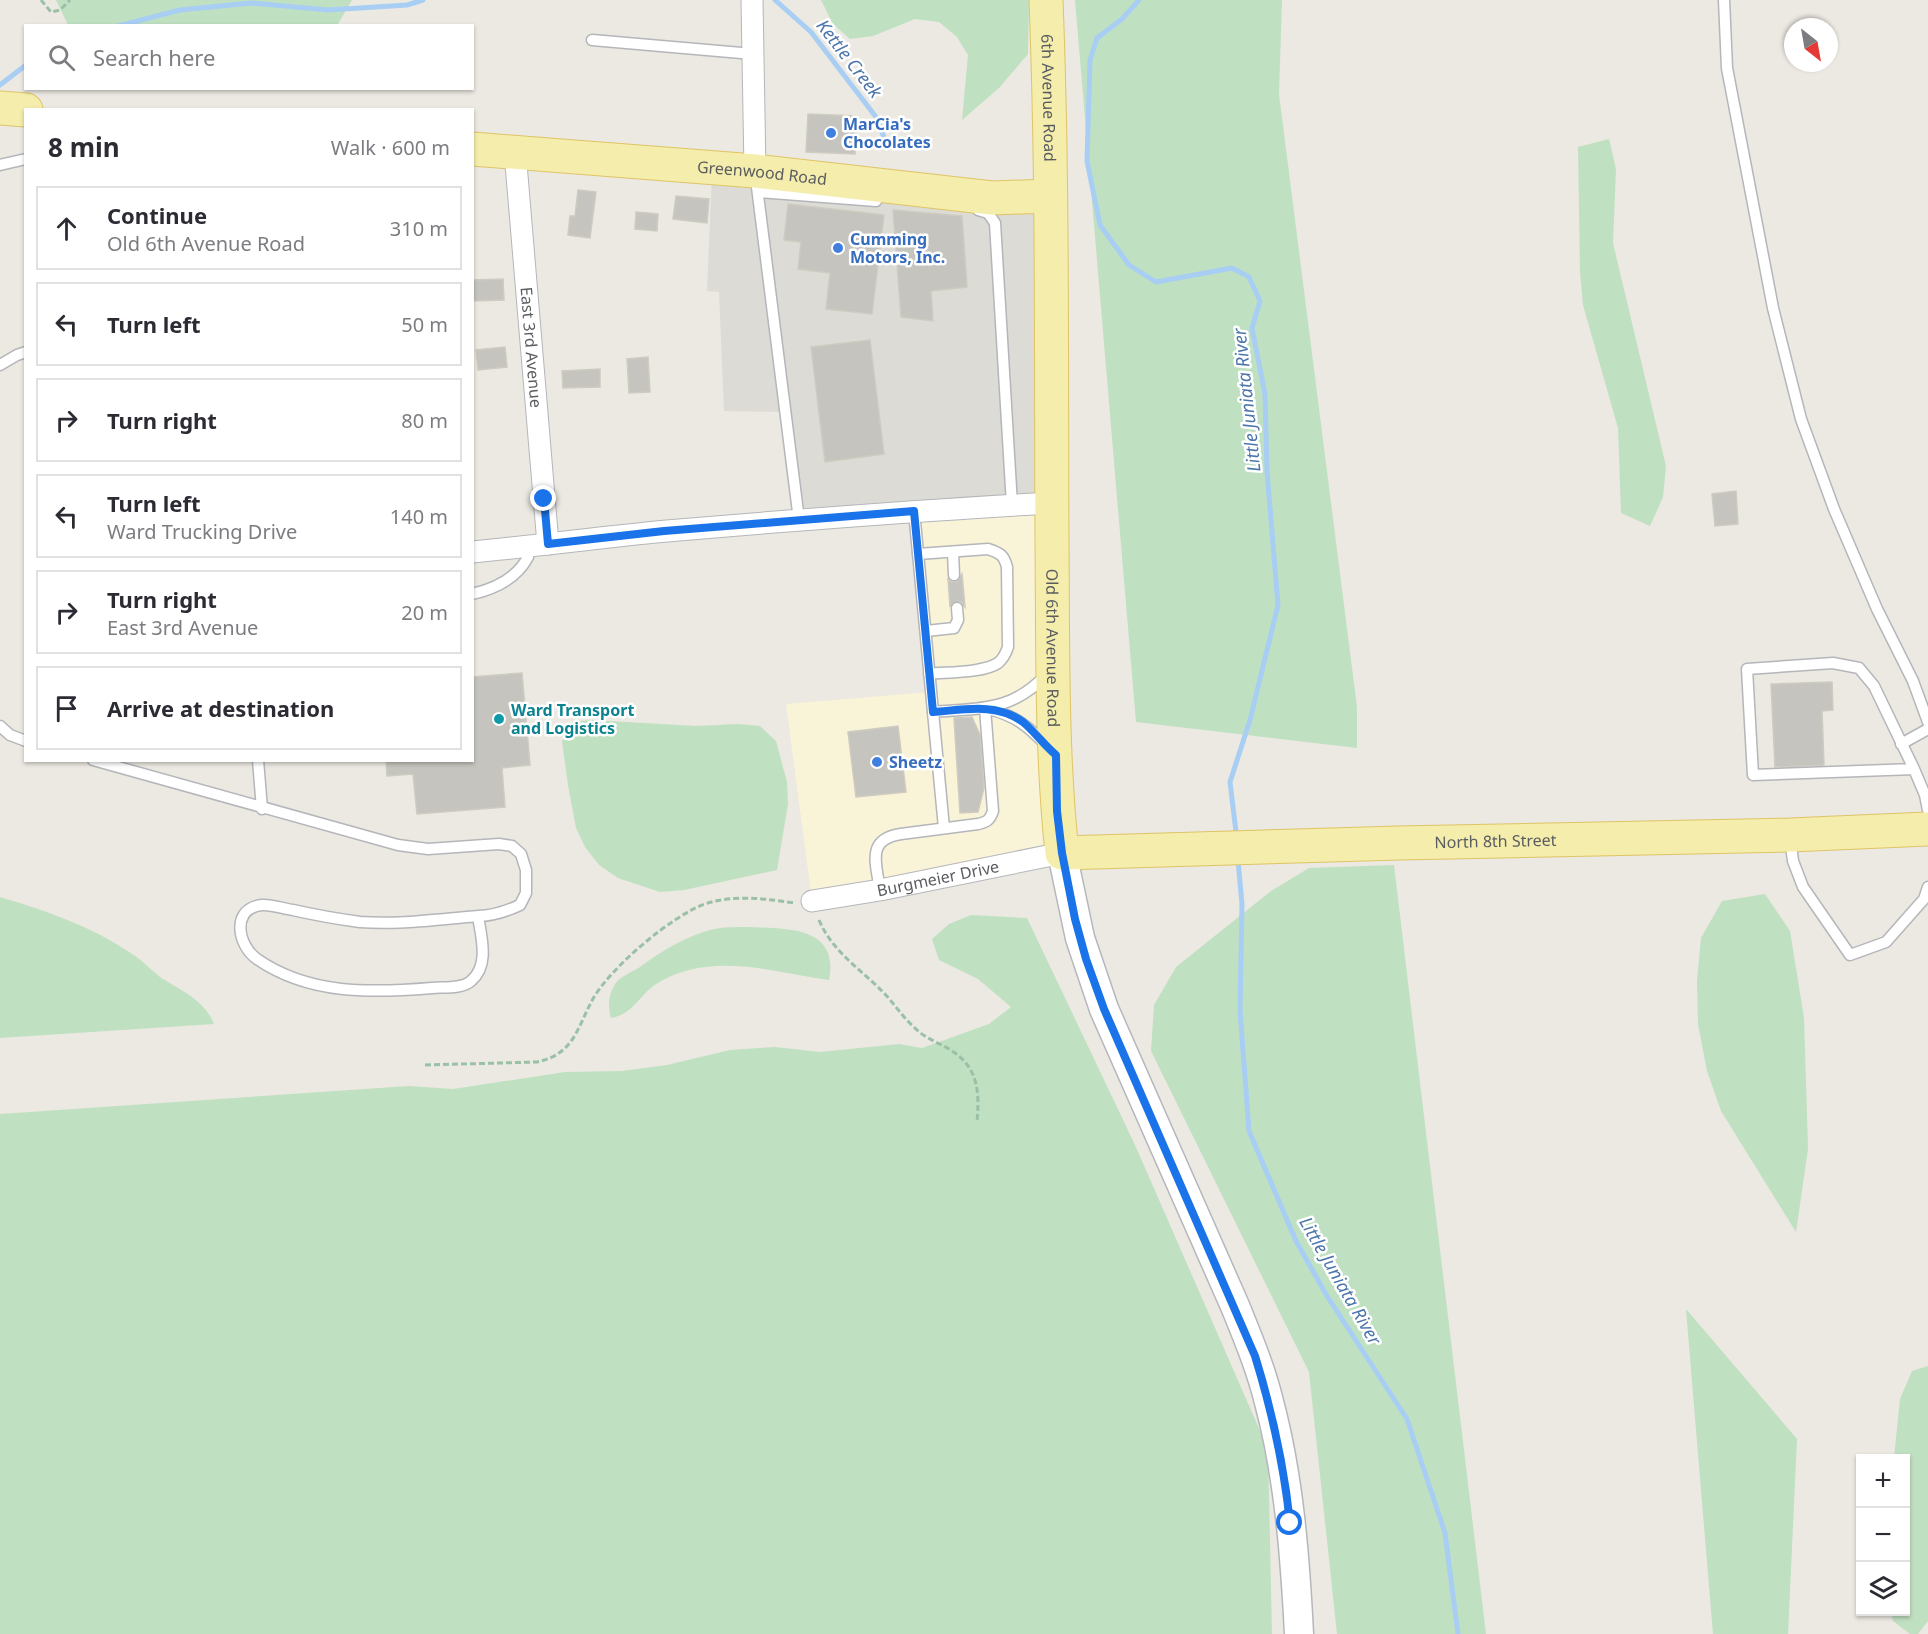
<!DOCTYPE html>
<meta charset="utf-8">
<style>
:root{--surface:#fff;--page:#f2f2f3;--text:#2b2b33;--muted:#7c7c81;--line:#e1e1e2}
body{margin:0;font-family:"Noto Sans",sans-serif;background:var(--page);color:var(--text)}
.controls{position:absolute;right:18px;bottom:18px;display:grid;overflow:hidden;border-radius:0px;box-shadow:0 2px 4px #0004}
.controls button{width:54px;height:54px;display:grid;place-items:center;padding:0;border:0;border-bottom:2px solid var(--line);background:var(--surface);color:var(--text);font:30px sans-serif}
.compass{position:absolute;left:1784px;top:18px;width:54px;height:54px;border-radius:50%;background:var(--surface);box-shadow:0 2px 4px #0004;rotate:149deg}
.stop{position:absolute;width:18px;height:18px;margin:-14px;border:4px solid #1a73e8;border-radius:50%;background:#fff}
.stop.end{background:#1a73e8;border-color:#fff;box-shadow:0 2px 6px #0008}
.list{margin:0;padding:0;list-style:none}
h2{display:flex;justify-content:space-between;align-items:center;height:78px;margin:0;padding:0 24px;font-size:26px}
h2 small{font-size:20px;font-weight:400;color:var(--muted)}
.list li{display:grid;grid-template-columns:39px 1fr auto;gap:18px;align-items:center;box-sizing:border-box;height:84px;margin:0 12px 12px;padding:0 12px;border:2px solid var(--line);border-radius:0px}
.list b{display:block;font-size:22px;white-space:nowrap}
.list p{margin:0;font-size:20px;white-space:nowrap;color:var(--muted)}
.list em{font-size:20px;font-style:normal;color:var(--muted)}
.icon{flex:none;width:33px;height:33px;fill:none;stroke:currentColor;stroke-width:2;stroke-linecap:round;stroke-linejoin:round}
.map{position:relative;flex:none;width:1928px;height:1634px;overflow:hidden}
.search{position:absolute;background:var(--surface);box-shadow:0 2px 4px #0004;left:24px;top:24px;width:450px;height:66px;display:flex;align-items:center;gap:15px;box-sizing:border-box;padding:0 21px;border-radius:0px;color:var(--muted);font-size:22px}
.panel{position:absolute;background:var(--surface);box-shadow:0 2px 4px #0004;left:24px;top:108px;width:450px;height:654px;border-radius:0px}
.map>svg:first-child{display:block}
</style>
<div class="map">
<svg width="1928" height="1634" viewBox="0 0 1928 1634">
<rect width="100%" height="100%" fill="#ebe9e1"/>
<path fill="#f9f3d8" d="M1052,504l5,354 -245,43 -26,-197 144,-12 -16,-181z"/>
<path fill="#dcdbd5" d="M712,174l336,29 4,300 -253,17 -14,-108 -61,-1 -5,-119 -12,-1z"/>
<g fill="#c0e0c2">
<path d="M56,0h296l-14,24 -4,2 -266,-1z"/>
<path d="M821,0h208l-1,54 -29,34 -37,32 6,-65 -11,-18 -18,-15 -24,-3 -42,17 -23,3 -17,-15z"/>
<path d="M1075,0h207l-3,94 78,613v41l-221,-26z"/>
<path d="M1609,139l7,30 -3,74 53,223 -3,31 -13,29 -29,-13 -3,-85 -35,-123 -3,-33 -2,-125z"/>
<path d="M591,720l105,6 42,-2 22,2 16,15 11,41 1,22 -11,66 -93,20 -24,2 -42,-14 -19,-13 -14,-18 -9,-19 -8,-43 -6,-43 9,-20z"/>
<path d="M1394,865l92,769h-149l-28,-262 -158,-321 3,-46 22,-38 95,-76 38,-23z"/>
<path d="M1765,894l25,37 14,87 4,131 -12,83 -75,-121 -14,-40 -9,-47 -1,-43 4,-43 21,-37z"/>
<path d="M0,897c47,14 94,30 135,59 9,6 16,14 25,21 20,13 45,23 54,47l-214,14z"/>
<path d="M971,915l56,3 108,227 133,304 4,185h-1272v-520l409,-28 44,3 112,-17 57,-1 45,-6 63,-15 45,-3 45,5 79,-8 23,4 67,-24 22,-17 -33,-28 -39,-19 -7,-21 17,-15z"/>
<path d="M747,927c37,2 93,-2 82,53 -55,-8 -115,-28 -168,1 -21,11 -26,33 -50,37 -3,-10 -3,-22 3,-32 5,-10 17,-13 26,-19 21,-16 48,-32 74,-38 11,-2 22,-2 33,-2z"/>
<path d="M1686,1309l111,130 -9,195h-75z"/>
<path d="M1928,1366v255l-10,13h-8l-17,-13 -2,-9h15v-154h-12l6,-59 12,-28z"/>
</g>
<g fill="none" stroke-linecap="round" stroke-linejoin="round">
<g stroke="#a8cef4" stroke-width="5">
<path d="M775,0l36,32 65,85 11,28"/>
<path d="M1139,0l-17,19 -25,19 -7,22 -3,101 13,64 29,40 27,17 76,-14 17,9 11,24 -8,27 13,66 2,77 11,134 -28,115 -20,62 6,50"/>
<path d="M118,26l62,-16 71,-7 77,7 79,-5 16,-5"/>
<path d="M0,85l26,-20"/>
<path d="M1238,861l4,43 -2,106 9,121 47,110 31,55 80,123 38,114 13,101"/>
</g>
</g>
<g fill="#c6c4be" stroke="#cecbc0" stroke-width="1.5">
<path d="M808,114l49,2 -2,38 -49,-2z"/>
<path d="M578,190l18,2 -6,46 -22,-3 2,-19h5z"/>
<path d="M676,196l33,3 -2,24 -34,-4z"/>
<path d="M788,204l96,11 -12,99 -46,-5 4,-36 -32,-4 3,-27 -17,-2z"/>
<path d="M893,210l69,6 5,71 -36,4 2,30 -32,-4z"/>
<path d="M636,212l22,2 -1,17 -22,-2z"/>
<path d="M503,279l1,21 -32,1v-21z"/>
<path d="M870,340l14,114 -59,8 -14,-115z"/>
<path d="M505,347l2,20 -29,3 -2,-20z"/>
<path d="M648,357l2,35 -21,1 -2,-34z"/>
<path d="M600,369v18l-37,1 -1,-17z"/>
<path d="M1736,491l2,33 -23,2 -3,-32z"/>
<path d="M962,574l3,33 -4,-5 -4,-1 -7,5 -2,-27 3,3h6z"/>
<path d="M522,673l8,92 -28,3 3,39 -88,7 -4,-40 -26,2 -1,-16h86v-83z"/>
<path d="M1832,682l1,28 -11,1 2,54 -49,2 -4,-83z"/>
<path d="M972,717l8,18 4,53 -6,24 -18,1 -6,-95z"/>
<path d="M898,726l8,66 -50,5 -8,-65z"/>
</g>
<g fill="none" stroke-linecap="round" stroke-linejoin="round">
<g stroke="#b4b6ba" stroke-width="13">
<g id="lane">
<path d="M1724,0l3,68 46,240 28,111 33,90 43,100 36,72 15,41"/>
<path d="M592,40l161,14"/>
<path d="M0,165l26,-6"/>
<path d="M757,187l42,333"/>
<path d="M758,192l118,9"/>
<path d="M978,210l10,3 7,10 17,282"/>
<path d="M0,365l17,-10 9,-3"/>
<path d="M914,511l30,317"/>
<path d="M953,552l1,23"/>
<path d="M918,554l70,-5c12,4 16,6 19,18l1,80c-2,6 -5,12 -10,16 -15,10 -51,9 -69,11"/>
<path d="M472,594c22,-5 45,-16 56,-37l-2,-10"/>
<path d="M926,631l28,-3 4,-8 -1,-12"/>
<path d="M988,709c27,6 41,18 59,37"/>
<path d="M933,712c47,-4 78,0 113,-37"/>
<path d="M0,726l10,9 16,6"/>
<path d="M1901,744l27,-15"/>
<path d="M93,760l305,85 30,4 71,-5 13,2 9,8 5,16v23l-6,12c-13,6 -27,11 -42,11 -38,3 -79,9 -118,6 -22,-3 -45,-7 -67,-12 -9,-1 -22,-6 -31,-5 -31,3 -25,40 -5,54 52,36 114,34 175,29 12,-1 30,1 39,-7 19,-16 10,-44 7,-65"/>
<path d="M258,760l4,49"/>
<path d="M1914,769l-161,6 -6,-106 86,-6 26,5 15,18 40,83 11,26 3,15"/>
<path d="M1790,838l3,23 10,26 47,68 36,-13 38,-43 4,-12"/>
<path d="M880,890c-4,-27 -14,-51 21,-56l77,-10c9,-2 12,-4 15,-13l-8,-103"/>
</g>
</g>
<g stroke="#b4b6ba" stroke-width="23">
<g id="street">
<path d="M752,0l3,171"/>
<path id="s1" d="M515,152l33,392"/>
<path d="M472,552c65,-6 130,-15 195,-21 128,-11 256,-21 385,-28"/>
<path id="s2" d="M812,901l68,-11 182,-37"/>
</g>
</g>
<g stroke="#b5b7bc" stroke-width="31">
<path id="secondary" d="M1062,853l18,85 24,71 131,297c13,32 26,63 34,96 20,75 26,154 30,232"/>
</g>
<g stroke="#dfc466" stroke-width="35">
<g id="primary">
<path id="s3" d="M1046,0c7,180 5,360 6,540 1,104 -1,209 10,313l337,-10 391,-8 138,-6"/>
<path d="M0,108l26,2"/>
<path id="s4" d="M472,149l283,22 237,27 58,-2"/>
</g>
</g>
<g stroke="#9ac0a7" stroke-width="3" stroke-dasharray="6 3" stroke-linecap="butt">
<path d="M41,0l10,12 9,-2 10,-10"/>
<path d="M819,920c13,31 41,49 63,71 12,12 21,27 34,38 11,11 27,15 39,24 25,18 24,43 22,70"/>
<path d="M425,1065l112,-3c38,-8 40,-35 57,-65 18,-30 77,-81 111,-93 29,-10 61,-5 90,-1"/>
</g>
<use href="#lane" stroke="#fff" stroke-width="10"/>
<use href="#street" stroke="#fff" stroke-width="21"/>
<use href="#secondary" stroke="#fff" stroke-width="28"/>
<use href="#primary" stroke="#f4edac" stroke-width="33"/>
</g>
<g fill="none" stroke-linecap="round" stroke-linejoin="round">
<path stroke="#1a73e8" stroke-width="8" d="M544,499l4,45 116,-13 250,-20 19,201c30,-2 63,-10 90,10 12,10 21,23 33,33l1,56 5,42 13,66 11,40 18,50 151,347c17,55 29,110 35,167"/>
</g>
<g fill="#3f7fe0" stroke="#fff" stroke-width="2">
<circle cx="831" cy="133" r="6"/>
<circle cx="838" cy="248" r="6"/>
<circle cx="877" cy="762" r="6"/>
</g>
<circle fill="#0f9aa8" stroke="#fff" stroke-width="2" cx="499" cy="719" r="6"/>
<g text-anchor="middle" stroke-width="5" stroke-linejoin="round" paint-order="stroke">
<g font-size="16" fill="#5a5c60" stroke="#fff">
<text dy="6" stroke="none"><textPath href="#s3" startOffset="98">6th Avenue Road</textPath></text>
<text dy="6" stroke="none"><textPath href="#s4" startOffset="291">Greenwood Road</textPath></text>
<text dy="6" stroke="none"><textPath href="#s1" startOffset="196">East 3rd Avenue</textPath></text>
<text dy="6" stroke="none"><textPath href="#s3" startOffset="648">Old 6th Avenue Road</textPath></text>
<text dy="6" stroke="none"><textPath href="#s3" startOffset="1287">North 8th Street</textPath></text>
<text dy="6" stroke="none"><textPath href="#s2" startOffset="128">Burgmeier Drive</textPath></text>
</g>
<g font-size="16" font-weight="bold" fill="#366cbe" stroke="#fff" text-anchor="start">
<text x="843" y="130">MarCia's<tspan x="843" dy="18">Chocolates</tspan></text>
<text x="850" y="245">Cumming<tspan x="850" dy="18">Motors, Inc.</tspan></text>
<text x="889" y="768">Sheetz</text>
</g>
<g font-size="16" font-weight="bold" fill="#0d838f" stroke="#fff" text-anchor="start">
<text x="511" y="716">Ward Transport<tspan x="511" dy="18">and Logistics</tspan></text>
</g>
<g font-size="18" font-style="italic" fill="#4c75ab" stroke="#fff">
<text transform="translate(849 59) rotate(52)" y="6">Kettle Creek</text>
<text transform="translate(1247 400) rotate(-96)" y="6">Little Juniata River</text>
<text transform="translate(1340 1281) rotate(60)" y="6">Little Juniata River</text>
</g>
</g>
</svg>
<div class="controls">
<button>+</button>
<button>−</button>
<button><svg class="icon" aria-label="layers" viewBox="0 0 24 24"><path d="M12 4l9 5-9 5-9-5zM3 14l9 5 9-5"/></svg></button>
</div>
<svg class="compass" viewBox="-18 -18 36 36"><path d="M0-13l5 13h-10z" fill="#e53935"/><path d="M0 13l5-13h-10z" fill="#7c7c81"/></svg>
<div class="stop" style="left:1290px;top:1523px"></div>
<div class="stop end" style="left:544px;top:499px"></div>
<div class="search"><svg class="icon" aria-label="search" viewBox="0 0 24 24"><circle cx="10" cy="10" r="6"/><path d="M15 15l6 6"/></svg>Search here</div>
<section class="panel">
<h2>8 min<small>Walk · 600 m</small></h2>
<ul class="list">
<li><svg class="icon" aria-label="ahead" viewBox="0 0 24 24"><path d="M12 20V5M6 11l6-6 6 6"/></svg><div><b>Continue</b><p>Old 6th Avenue Road</p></div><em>310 m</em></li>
<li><svg class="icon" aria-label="left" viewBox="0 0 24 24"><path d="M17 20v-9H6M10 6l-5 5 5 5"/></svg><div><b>Turn left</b></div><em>50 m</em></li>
<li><svg class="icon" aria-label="right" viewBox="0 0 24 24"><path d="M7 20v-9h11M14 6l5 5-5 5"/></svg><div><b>Turn right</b></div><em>80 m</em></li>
<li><svg class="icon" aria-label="left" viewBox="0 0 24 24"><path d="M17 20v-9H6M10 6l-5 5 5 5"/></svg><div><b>Turn left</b><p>Ward Trucking Drive</p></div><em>140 m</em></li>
<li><svg class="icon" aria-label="right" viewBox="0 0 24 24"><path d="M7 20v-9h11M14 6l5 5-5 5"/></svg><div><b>Turn right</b><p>East 3rd Avenue</p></div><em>20 m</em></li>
<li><svg class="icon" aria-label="arrive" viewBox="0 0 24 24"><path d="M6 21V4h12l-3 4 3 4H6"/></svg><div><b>Arrive at destination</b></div></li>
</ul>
</section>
</div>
